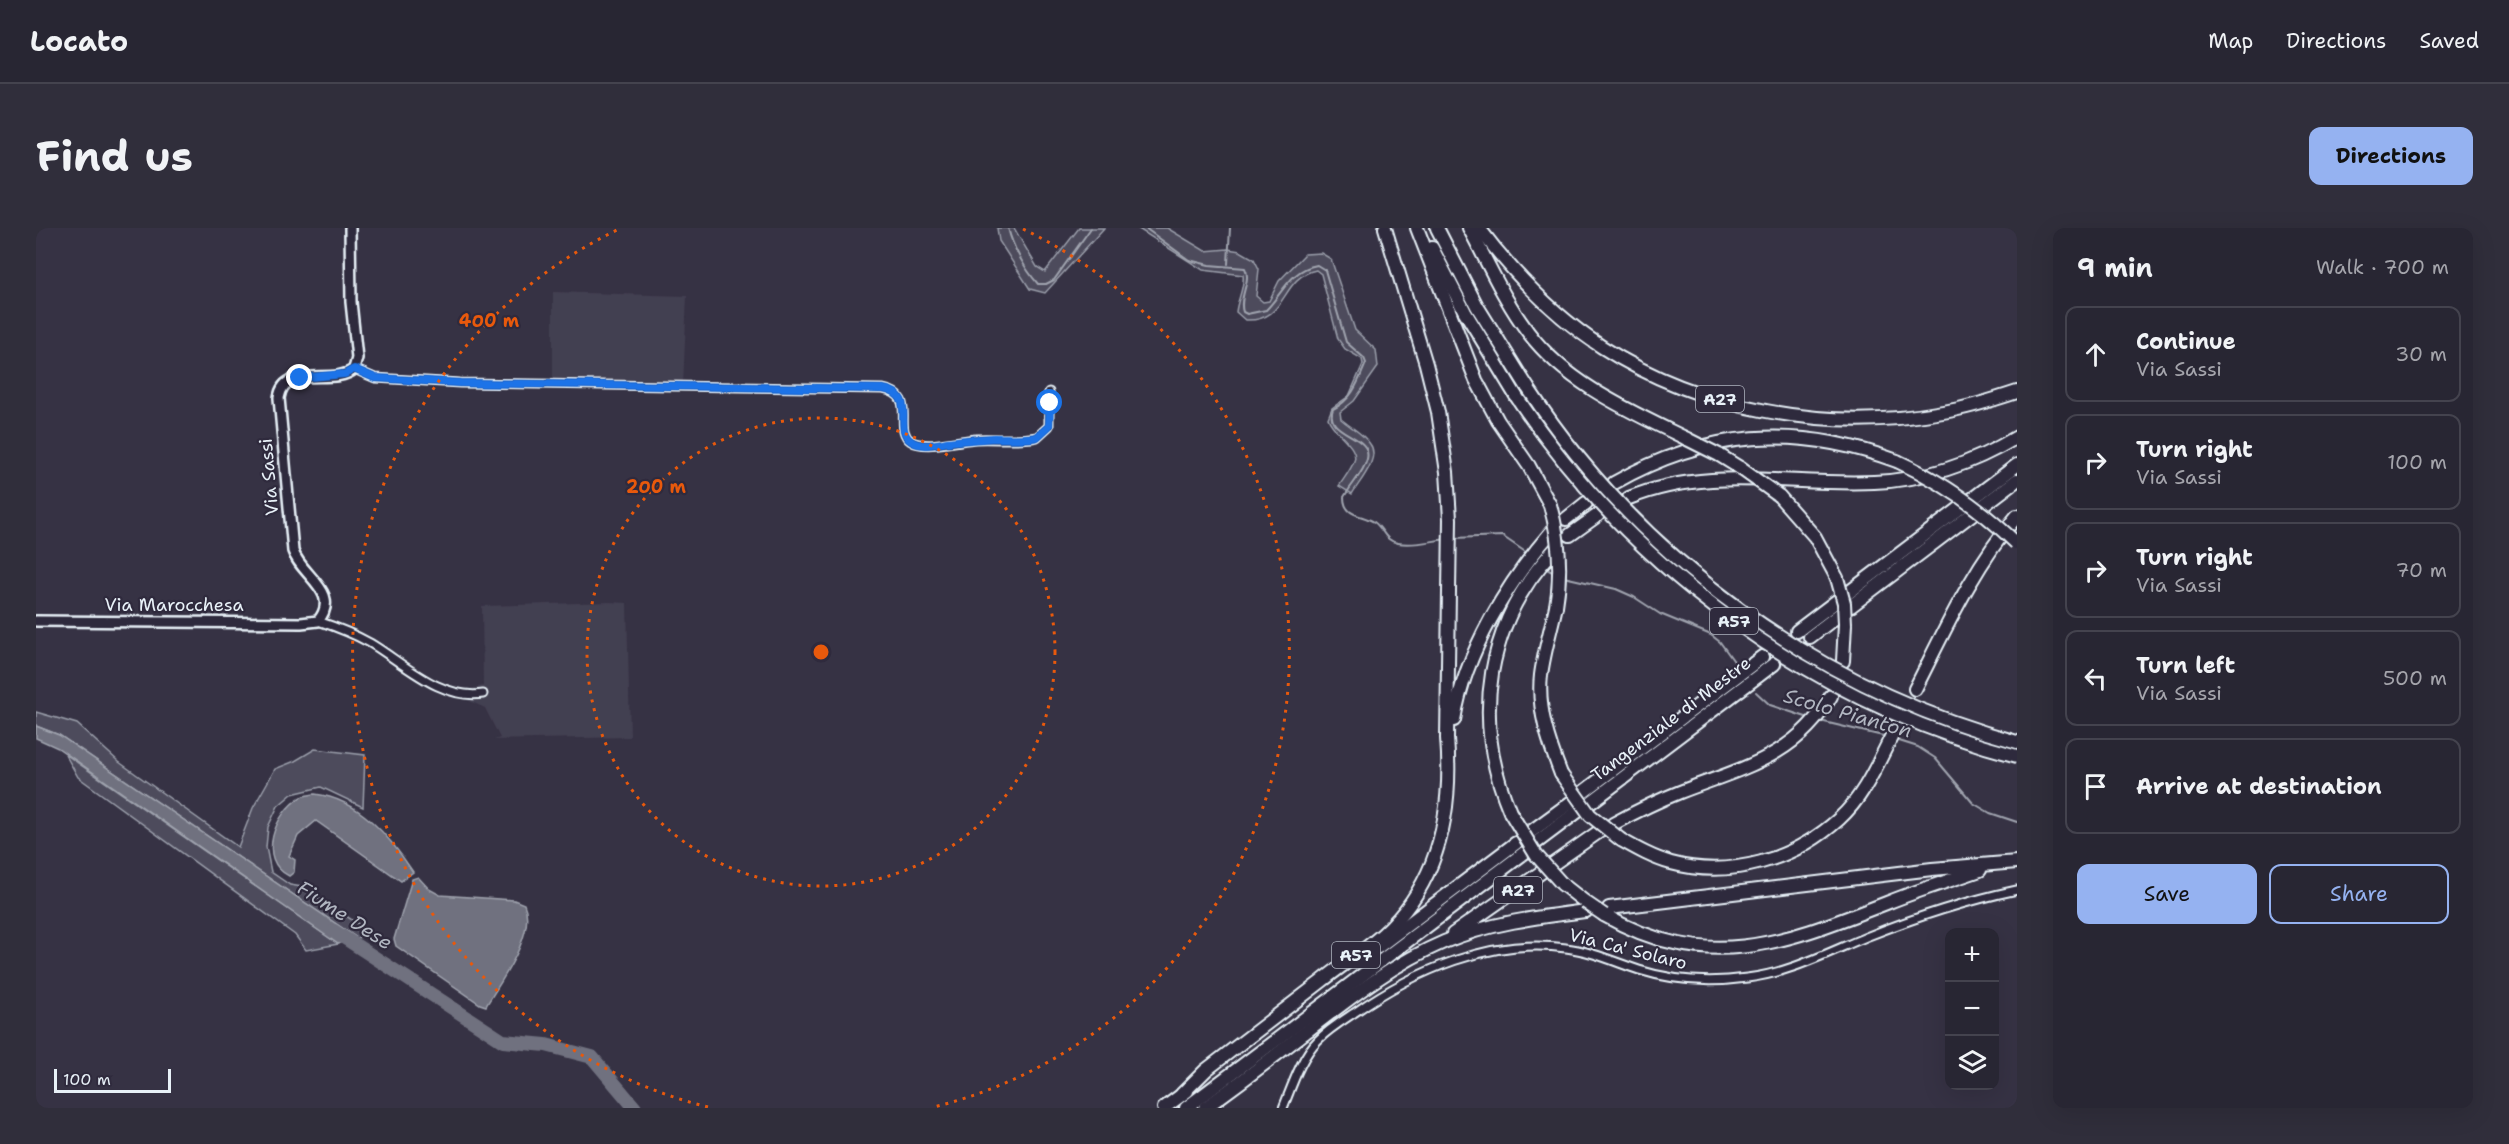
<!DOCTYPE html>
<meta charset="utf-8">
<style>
:root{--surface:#282633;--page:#302e3b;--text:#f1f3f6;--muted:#a5a5ac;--line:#44434e;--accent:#95b2f1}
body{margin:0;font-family:"Shantell Sans",sans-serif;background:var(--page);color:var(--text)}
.controls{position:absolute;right:18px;bottom:18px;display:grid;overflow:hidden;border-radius:12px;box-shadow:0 6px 24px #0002}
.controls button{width:54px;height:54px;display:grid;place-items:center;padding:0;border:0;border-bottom:2px solid var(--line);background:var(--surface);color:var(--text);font:30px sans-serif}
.scale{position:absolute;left:18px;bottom:15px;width:117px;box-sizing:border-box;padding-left:6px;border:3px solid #e8f1f8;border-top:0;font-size:16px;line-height:21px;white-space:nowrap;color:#e8f1f8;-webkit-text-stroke:4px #2f2a3d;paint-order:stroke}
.stop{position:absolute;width:18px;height:18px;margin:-14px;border:4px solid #1a73e8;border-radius:50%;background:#fff}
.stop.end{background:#1a73e8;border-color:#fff;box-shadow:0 2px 6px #0008}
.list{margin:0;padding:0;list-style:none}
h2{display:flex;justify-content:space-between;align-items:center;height:78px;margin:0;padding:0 24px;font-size:26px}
h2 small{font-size:20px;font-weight:400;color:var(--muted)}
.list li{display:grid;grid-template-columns:39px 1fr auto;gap:18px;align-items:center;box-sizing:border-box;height:96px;margin:0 12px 12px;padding:0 12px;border:2px solid var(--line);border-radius:12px}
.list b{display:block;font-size:22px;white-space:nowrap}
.list p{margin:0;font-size:20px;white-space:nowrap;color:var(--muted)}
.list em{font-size:20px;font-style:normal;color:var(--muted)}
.actions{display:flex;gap:12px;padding:18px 24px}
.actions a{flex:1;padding:14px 0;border:2px solid var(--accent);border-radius:12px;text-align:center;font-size:21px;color:var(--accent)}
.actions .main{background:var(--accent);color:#111}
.icon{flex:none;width:33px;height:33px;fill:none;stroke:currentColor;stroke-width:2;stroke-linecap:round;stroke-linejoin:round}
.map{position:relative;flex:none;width:1981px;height:880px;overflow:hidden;border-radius:12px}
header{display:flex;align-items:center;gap:36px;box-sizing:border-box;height:84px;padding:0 30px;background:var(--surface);border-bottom:2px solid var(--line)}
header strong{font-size:28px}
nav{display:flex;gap:33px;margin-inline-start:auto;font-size:21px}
.intro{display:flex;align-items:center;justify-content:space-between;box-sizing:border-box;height:144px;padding:0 36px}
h1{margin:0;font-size:42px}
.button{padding:15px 27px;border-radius:12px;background:var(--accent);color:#111;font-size:21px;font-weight:700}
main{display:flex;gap:36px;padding:0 36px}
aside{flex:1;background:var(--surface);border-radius:12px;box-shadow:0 6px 24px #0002}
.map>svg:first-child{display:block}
</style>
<header>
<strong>Locato</strong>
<nav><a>Map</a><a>Directions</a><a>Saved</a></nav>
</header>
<div class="intro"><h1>Find us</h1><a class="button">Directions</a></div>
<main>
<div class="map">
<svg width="1981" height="880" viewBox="0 0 1981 880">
<rect width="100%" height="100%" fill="#363244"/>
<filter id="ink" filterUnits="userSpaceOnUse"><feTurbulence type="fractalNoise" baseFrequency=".0167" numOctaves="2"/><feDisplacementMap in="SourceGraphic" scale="12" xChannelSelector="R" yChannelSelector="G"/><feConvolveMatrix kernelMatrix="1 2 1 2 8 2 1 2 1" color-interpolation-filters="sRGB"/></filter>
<g filter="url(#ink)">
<g fill="#433f51">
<path d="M517,64l134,4 -4,90 -130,-5z"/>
<path d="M574,374l17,1 3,134 -136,3 6,-2 -15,-30 -29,-13 3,-4 24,-5 -1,-80z"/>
</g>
<g fill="#4d4b5c" stroke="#9a9eaa" stroke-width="1.5">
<path d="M961,0h17l23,39 8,5 34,-44h25l-59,65 -15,-4 -31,-48z"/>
<path d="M1101,0h30l38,23 23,-2 12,2 14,8 5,10 -3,27 7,6 6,-1 10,-20 26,-27 16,-1 10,6 24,71 21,20 2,17 -24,34 -14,11 1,7c9,8 23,15 29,25 11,14 -11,38 -18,50l-13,-8c5,-8 12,-16 15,-25 6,-14 -21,-28 -26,-43l4,-10 17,-12 14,-32 -1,-5 -17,-10 -7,-10 -17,-65 -5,-4c-37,8 -27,52 -71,50l-9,-8c1,-12 9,-25 7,-37l-40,-5z"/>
<path d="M0,484l41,12 42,38 119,85 15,-39 22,-39 20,-8 20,-12 50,6 -2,52 -42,-20 -29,7 -14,12 -10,21 -2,20 5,25 19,13 12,2 70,46 -15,5 -298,-203 -23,-9z"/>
<path d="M29,526l273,190 -32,6 -11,-15 -217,-158z"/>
</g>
<g fill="#70717f" stroke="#a0a4af" stroke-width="1.5">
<path d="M0,498l23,9 298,203 -19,6 -280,-196 -22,-10z"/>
<path d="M279,566c44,5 75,43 98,78l-12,9 -85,-60 -18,15 -9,20 6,4 -1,12 -5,4c-33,-16 -14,-64 12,-79 4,-2 9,-2 14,-3z"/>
<path d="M382,649l11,12 11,6 74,5 10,4c13,28 -23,77 -38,102l-6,-2 -84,-58 -2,-7 18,-60z"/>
</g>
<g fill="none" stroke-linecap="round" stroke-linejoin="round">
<g stroke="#a0a4af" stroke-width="2">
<path d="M972,0c5,20 17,41 30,56h8l8,-4 37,-52"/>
<path d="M1109,0l44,32 20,5 36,3c7,13 -7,29 -2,44l4,2 19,-4c17,-17 24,-40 51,-45l8,5 21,72 18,16 2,5c-8,19 -13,36 -33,46 -10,26 40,25 34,50 -3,13 -16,26 -23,38 0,20 18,17 30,25 10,7 10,19 24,21 15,3 33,-2 48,-4"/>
<path d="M1192,36l2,-36"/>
<path d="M1418,310l48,-2 25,17"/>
<path d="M1509,340l11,6"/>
<path d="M1528,349l52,12 18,8 26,17 51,21 9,7 18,25"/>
<path d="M1720,464l14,13 39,13"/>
<path d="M1784,493l67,16"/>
<path d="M1860,512l22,7 17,11 38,45 17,10 27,9"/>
</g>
<path stroke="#70717f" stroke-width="14" d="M298,703l169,110 43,4 46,12 43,51"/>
<path stroke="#514f5f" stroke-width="12" stroke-dasharray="12 6" stroke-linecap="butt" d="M1741,434l33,-25"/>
<g stroke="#e8f1f8" stroke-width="11">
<g id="street">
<path d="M318,141l21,9 85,5 423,6c36,6 9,40 28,52 13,9 49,-1 65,-2 19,-1 42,2 61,-2l12,-11v-34"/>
<path d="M282,393c18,6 36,13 52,22 35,21 70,57 113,51"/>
<path d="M1247,880c9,-22 18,-51 35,-68 11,-11 24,-19 36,-27 60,-42 137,-76 212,-65 25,3 49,14 73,22 35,11 72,13 108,8 42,-5 80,-25 119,-41 50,-20 99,-36 151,-47"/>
</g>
</g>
<g stroke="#e8f1f8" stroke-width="14">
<path id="secondary" d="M0,393l265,2 17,-2c24,-29 -17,-45 -25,-70l-14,-153c5,-36 55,-11 75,-29l3,-11 -6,-56 -1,-74"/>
</g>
<g stroke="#e8f1f8" stroke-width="16">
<g id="highway">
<path d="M1381,0l59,152 22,41 31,45 21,39"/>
<path d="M1401,0l40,78 51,82"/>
<path d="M1433,0c19,35 35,72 59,104 39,52 102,79 159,107"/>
<path d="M1443,0c34,45 75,88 123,119 98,63 226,86 341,65 25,-4 50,-12 74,-20"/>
<path d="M1396,20l33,64 51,84"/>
<path d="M1683,227l21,13"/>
<path d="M1578,255c93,-53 183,-59 283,-22"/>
<path d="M1743,268l36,41 22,41"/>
<path d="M1593,270c81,-33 161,-12 245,-16 51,-2 100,-19 143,-45"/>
<path d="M1530,291l20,-16"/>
<path d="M1534,307l28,-20"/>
<path d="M1812,365l169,-128"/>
<path d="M1520,378c-5,23 -12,46 -15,69 -4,34 8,68 20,99"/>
<path d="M1815,378l166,-126"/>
<path d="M1761,403l41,-31"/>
<path d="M1774,409l30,-23"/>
<path d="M1807,433l2,-37"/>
<path d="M1879,461c30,-59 58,-122 102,-173"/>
<path d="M1418,492c11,-68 54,-138 98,-189"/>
<path d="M1546,565l180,-136"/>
<path d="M1554,575l184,-139"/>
<path d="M1474,584c-39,-93 -24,-191 46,-264"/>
<path d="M1577,596c22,-12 44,-23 67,-32 59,-23 117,-35 151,-96"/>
<path d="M1493,605l41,-30"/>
<path d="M1585,612c16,9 32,18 50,23 59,16 123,-3 168,-44 27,-24 41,-62 58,-93"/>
<path d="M1501,614l40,-30"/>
<path d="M1526,656l23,18"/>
<path d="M1573,680l323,-39 85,-7"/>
<path d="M1568,687c105,60 182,27 285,-13 30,-12 60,-21 91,-32"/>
<path d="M1417,706l147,-103"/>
<path d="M1342,719l138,-104"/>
<path d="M1146,866l24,-24c39,-30 77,-59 116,-89 20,-16 42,-30 61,-47 56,-51 70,-123 64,-196l3,-219 -3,-47 -9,-60 -12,-48 -41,-136"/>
<path d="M1128,880l23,-17"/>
<path d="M1150,880l338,-255"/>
<path d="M1169,880c33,-24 66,-49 98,-74 44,-34 89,-70 141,-92 45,-19 94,-25 142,-31"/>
</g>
</g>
<use href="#street" stroke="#2f2a3d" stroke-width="7"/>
<use href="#secondary" stroke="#2f2a3d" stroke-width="9"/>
<use href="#highway" stroke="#2f2a3d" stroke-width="12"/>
<g stroke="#e8f1f8" stroke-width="16" stroke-linecap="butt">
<g id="highway-bridge">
<path d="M1492,160c112,171 291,301 489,354"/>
<path d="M1480,168c116,174 298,307 501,360"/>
<path d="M1651,211l32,16"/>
<path d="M1861,233c46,21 83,47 119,82"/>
<path d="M1704,240l39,28"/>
<path d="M1514,277c10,35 12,66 6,101"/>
<path d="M1801,350l7,25 1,21"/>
<path d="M1525,546l29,41 31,25"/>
<path d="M1474,584l26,43 26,29"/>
<path d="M1549,674l19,13"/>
</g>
</g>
<use href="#highway-bridge" stroke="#2f2a3d" stroke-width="12"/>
</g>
</g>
<g fill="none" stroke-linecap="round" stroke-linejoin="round" filter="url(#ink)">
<path stroke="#1a73e8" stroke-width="8" d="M264,150l45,-4 9,-5 21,9 85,5 423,6c36,6 9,39 28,52 10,7 25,3 37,1 15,-2 31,-3 46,-4 14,0 29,2 43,-1l12,-11 1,-23"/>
</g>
<g fill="none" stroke="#e8590c" stroke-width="3" stroke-dasharray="3 6">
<circle cx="785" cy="424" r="234"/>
<path d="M672 879A469 469 0 0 1 583 1M987 1A469 469 0 0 1 898 879"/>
</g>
<g text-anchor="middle" stroke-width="4.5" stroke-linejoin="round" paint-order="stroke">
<g fill="#2f2a3d" stroke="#b0b5c0" stroke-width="1.5">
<rect x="1660" y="158" width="48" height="26" rx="4.5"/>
<rect x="1674" y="380" width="48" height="26" rx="4.5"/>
<rect x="1458" y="649" width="48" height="26" rx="4.5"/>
<rect x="1296" y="714" width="48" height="26" rx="4.5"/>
</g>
<g font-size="16" font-weight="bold" fill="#e8f1f8">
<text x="1684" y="177">A27</text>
<text x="1698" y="399">A57</text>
<text x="1482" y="668">A27</text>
<text x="1320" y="733">A57</text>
</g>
<g font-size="18" fill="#e8f1f8" stroke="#2f2a3d">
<text transform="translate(233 249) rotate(-95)" y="6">Via Sassi</text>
<text x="138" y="383">Via Marocchesa</text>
<text transform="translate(1635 491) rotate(-37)" y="6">Tangenziale di Mestre</text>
<text transform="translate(1592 721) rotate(14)" y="6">Via Ca' Solaro</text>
</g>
<g font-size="20" font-style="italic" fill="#b2b7c2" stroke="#2f2a3d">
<text transform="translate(1812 485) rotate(16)" y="7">Scolo Pianton</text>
<text transform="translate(309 687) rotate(33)" y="7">Fiume Dese</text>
</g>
</g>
<circle cx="785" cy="424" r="9" fill="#e8590c" stroke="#2f2a3d" stroke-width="3"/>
<g font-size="18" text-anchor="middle" font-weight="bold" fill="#e8590c" stroke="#2f2a3d" stroke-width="4.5" stroke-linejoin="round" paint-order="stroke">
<text x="453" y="99">400 m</text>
<text x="620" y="265">200 m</text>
</g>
</svg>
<div class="controls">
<button>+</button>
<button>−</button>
<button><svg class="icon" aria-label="layers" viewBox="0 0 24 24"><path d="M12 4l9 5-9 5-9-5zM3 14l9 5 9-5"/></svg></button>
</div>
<div class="scale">100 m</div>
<div class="stop" style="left:1014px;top:175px"></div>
<div class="stop end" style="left:264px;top:150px"></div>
</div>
<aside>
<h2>9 min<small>Walk · 700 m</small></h2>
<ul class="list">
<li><svg class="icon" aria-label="ahead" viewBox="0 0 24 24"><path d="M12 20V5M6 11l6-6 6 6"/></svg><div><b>Continue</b><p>Via Sassi</p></div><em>30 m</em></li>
<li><svg class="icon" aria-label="right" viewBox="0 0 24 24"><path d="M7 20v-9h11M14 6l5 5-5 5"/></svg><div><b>Turn right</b><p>Via Sassi</p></div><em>100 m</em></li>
<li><svg class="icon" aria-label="right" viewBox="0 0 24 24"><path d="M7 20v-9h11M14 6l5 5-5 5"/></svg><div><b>Turn right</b><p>Via Sassi</p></div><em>70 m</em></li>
<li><svg class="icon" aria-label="left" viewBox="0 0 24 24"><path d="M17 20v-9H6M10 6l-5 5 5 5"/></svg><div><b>Turn left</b><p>Via Sassi</p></div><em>500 m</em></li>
<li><svg class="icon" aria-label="arrive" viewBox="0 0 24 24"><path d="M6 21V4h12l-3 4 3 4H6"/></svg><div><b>Arrive at destination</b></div></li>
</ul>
<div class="actions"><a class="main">Save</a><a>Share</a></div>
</aside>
</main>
